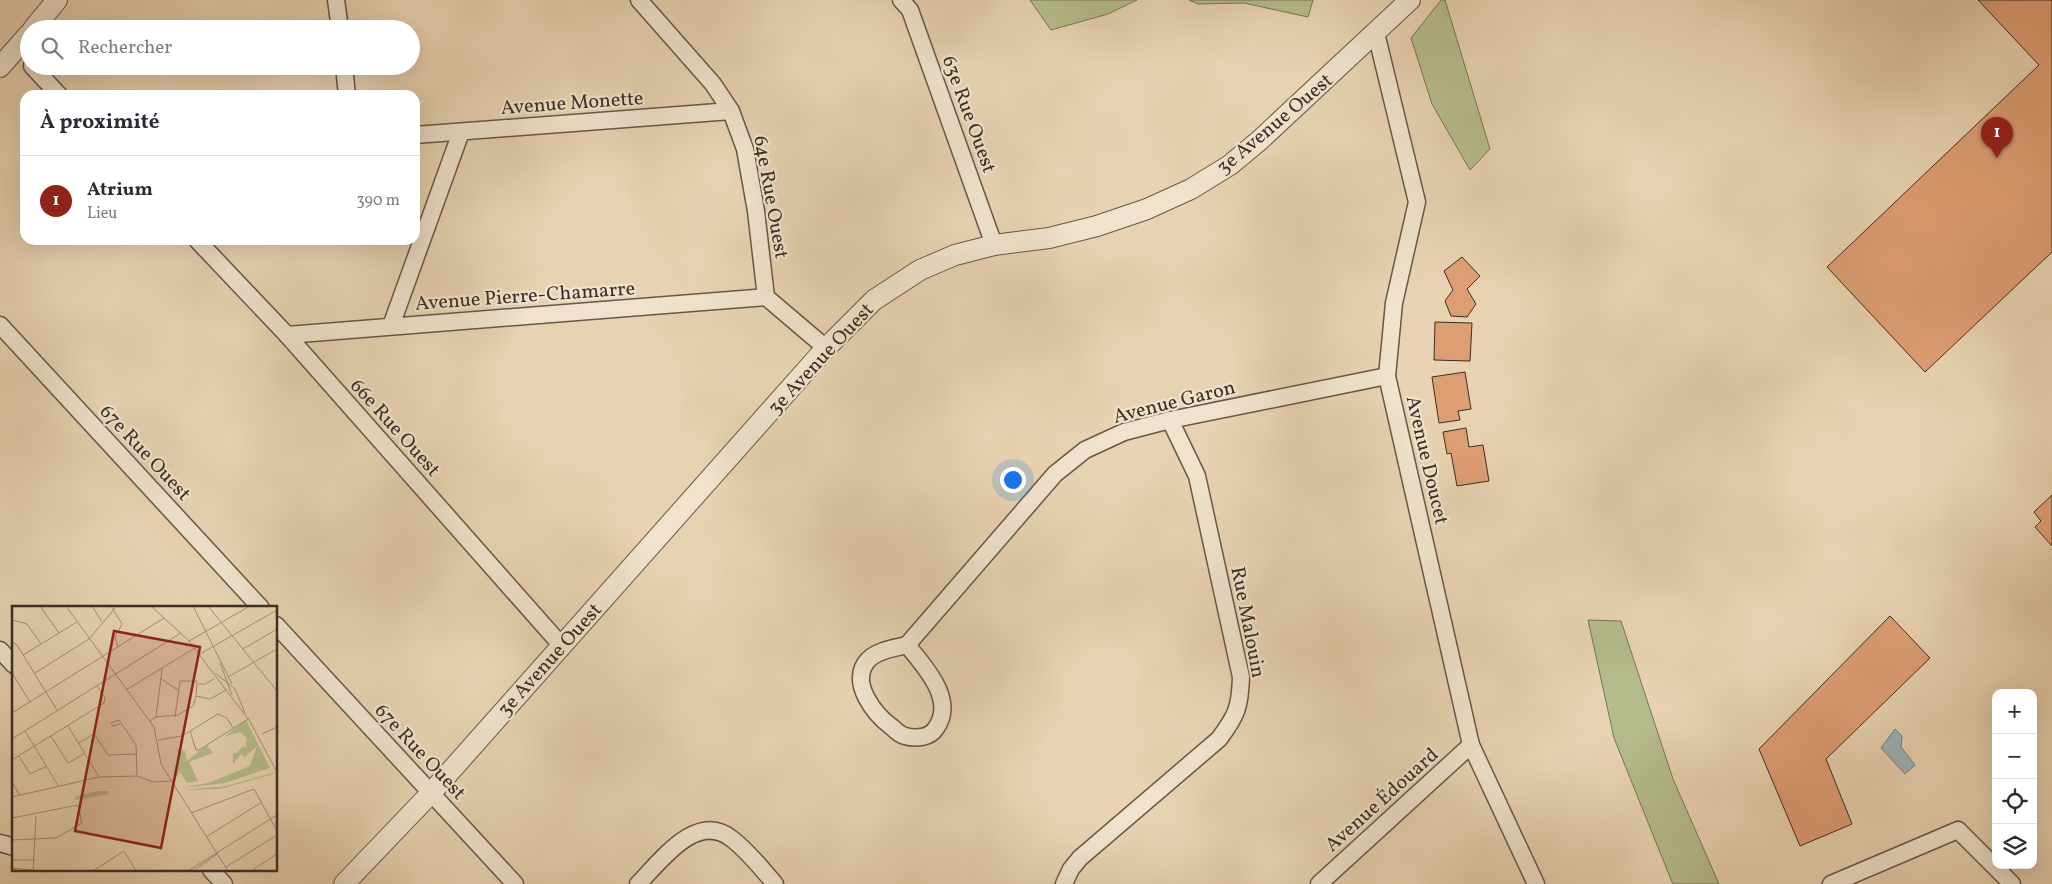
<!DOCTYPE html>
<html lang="fr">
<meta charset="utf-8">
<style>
:root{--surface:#fff;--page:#f2f2f3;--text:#2b2b33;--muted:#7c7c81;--line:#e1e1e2;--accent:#8f2418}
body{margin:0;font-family:Vollkorn,serif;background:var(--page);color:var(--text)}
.controls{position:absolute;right:15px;bottom:15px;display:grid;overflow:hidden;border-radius:10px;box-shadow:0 5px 20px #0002}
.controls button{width:45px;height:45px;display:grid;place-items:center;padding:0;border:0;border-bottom:1px solid var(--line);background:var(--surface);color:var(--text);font:25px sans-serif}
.you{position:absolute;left:1012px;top:479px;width:18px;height:18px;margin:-12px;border:4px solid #fff;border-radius:50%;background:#1a73e8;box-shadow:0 0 0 8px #1a73e833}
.badge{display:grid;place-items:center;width:32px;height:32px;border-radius:50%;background:var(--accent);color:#fff;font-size:16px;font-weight:700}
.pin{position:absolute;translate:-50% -41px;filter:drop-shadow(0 1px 2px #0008)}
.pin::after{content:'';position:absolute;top:26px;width:18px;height:15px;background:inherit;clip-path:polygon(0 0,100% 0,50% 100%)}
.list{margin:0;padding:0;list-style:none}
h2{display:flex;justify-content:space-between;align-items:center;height:65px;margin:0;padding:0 20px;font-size:21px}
h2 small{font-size:16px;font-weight:400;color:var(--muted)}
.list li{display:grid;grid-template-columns:32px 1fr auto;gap:15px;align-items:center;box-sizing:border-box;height:90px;padding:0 20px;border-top:1px solid var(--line)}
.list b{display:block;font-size:19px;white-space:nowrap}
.list p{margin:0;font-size:16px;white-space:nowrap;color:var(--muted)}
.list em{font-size:16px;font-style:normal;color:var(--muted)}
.icon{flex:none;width:28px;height:28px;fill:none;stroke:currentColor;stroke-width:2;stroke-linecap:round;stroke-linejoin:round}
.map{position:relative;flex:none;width:2052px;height:884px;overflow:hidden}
.search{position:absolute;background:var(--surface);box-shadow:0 5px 20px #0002;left:20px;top:20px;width:400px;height:55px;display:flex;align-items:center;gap:12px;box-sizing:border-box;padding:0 18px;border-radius:28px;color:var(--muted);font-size:19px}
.panel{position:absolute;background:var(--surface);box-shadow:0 5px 20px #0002;left:20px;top:90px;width:400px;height:155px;border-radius:15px}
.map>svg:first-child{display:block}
</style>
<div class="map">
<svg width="2052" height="884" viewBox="0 0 2052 884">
<rect width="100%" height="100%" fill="#e8d2b1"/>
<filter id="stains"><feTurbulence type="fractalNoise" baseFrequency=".004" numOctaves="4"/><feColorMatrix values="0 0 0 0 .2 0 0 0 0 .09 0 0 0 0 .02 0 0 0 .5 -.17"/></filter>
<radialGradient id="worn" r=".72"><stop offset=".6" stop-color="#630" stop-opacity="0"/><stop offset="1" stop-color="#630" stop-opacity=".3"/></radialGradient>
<g fill="#b5bc8c" stroke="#797458">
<path d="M1030,0h107l-29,14 -57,16z"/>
<path d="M1189,0h124l-5,17 -64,-14 -46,1z"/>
<path d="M1441,0h4l45,149 -20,21 -38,-66 -21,-66z"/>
<path d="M1588,620l33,1 52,158 46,105h-46l-1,-2 -58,-144z"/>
</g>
<path fill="#9db4b8" stroke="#777e7d" d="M1895,729l7,7 -1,11 14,18 -10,9 -24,-26z"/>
<g fill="#de9e74" stroke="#3d2d25">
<path d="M1978,0h74v252l-127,120 -98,-105 212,-202z"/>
<path d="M1462,257l18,19 -13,13 9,15 -9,13 -16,-1 -6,-15 8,-11 -9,-19z"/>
<path d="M1435,322l37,1 -2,38 -36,-1z"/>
<path d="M1465,372l6,37 -13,2 2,9 -21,3 -7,-46z"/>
<path d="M1466,428l3,19 14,-2 6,36 -32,5 -6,-33 -4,1 -4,-22z"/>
<path d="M2052,495v51l-17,-19 6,-6 -7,-9z"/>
<path d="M1890,616l40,42 -104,101 26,65 -52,22 -41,-97z"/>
</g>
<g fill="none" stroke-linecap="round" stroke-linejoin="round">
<g stroke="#685648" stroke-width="19">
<g id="minor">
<path d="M336,0l4,29"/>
<path d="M639,0l74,84 18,27 14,38 11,62 10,86 60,51"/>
<path d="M901,0l9,10 84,235"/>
<path d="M1376,33l41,169 -23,101 -7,73 84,369 65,139"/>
<path d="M32,66l27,29"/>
<path d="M344,66l3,29"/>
<path d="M415,135l316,-24"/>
<path d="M197,240l90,95 274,310"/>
<path d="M0,325l261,283"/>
<path d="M391,326l70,-194"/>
<path d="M287,335l479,-38"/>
<path d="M276,625l239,259"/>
<path d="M907,645c18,22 49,55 29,83 -6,10 -20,11 -31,8 -4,-1 -9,-5 -12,-8 -18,-13 -45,-46 -25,-68 10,-10 27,-12 39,-15l148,-171 30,-24 39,-18 46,-12 217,-44"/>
<path d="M0,650l14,15"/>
<path d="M0,843l14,4"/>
<path d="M211,870l13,14"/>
<path d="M638,884c22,-22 59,-74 94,-45 16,12 30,30 43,45"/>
<path d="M1064,884l7,-15 9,-11 139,-119c18,-24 21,-32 22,-62l-44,-201 -27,-56"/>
<path d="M1319,884l152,-139"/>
<path d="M1831,884l127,-54 54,54"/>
</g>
</g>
<g stroke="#685648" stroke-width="22">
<g id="tertiary">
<path d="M33,29l24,-29"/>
<path d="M0,67l29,-33"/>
<path d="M344,884l87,-91 395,-445 48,-48 46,-30 35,-15 39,-10 55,-7 48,-12 50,-17 44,-20 39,-24 30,-25 150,-140"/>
</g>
</g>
<use href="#minor" stroke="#f0e2cc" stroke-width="16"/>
<use href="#tertiary" stroke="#f0e2cc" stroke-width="20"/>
</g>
<g text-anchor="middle" stroke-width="4.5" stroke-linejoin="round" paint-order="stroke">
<g font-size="20" fill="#3d2d25" stroke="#f0e2cc">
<text transform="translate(572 102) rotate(-4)" y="7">Avenue Monette</text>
<text transform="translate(970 114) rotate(70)" y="7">63e Rue Ouest</text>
<text transform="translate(1274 123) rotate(-40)" y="7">3e Avenue Ouest</text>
<text transform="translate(772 197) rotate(80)" y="7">64e Rue Ouest</text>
<text transform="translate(525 295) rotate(-4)" y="7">Avenue Pierre-Chamarre</text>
<text transform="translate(820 358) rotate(-47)" y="7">3e Avenue Ouest</text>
<text transform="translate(1174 401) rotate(-14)" y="7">Avenue Garon</text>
<text transform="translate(396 427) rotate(48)" y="7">66e Rue Ouest</text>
<text transform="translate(146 452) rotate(47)" y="7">67e Rue Ouest</text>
<text transform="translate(1428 460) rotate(77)" y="7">Avenue Doucet</text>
<text transform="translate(1249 622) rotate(79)" y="7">Rue Malouin</text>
<text transform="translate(549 659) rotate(-48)" y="7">3e Avenue Ouest</text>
<text transform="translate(421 751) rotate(47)" y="7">67e Rue Ouest</text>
<text transform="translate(1381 799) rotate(-42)" y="7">Avenue Édouard</text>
</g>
</g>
<g transform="translate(12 606)">
<rect width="265" height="265" fill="#e8d2b1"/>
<path d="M234,114l24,48 -45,15 -44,5 27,-5 42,-17 7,-20 -12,11 -4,-3 -8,10v-11h4l6,-7 3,2 1,-10 -7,-6 -16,5zM195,139l6,8 -24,9 9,19 -11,2 -7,-11 -3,5 -3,-2 5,-14 -2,-12 8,2 2,10zM261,167l1,1 -54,15 -38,1 44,-4zM85,185h12v3l-34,6 -1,-3z" fill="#b5bc8c"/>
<path fill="none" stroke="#a49079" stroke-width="1" d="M28,0l19,27M54,0l88,121 7,37 67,107M80,0l10,16M99,0l11,18 -7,13 3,10M139,0l38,35 59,78M181,0l39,78M196,0l69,85M0,14l15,4 14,20M177,35l61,-35M0,36l5,3 40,65M231,43l34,-20 -1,-18M188,48l77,-44M11,49l54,-33M208,57l12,32M0,67l18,29M23,67l54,-34 28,-33M203,67l20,16 10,24M216,71l49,-28M149,73l17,11M186,78h7l9,-5M114,84l69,-42M0,107l152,-95M144,111l6,-48M163,111l5,-36h17l-1,15M236,112l29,54M138,115l6,-4 22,-2 15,-9 3,-10 14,3 16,-9M108,118l-7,2 -2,-3 8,-3 17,25 1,31M56,120l31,51M13,125l34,56M178,125l6,19h3l49,-31M250,128l15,-7M39,130l17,27 16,-9M0,133l169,-106M146,134l24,-4 36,-22 9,4 6,10M67,137l15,-9 14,21 29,-1M7,150l11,18 17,-8M0,154l92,-57 1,-5 -8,-12M0,176l8,14M0,191l87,-20 38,-1 16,6 18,-1M179,207l63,-24 23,42M0,212l66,-13 4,18 -26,15 -44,2M194,231l56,-35M0,254h23M214,261l51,-32M0,262l29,3M0,264l22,1M21,265l3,-55M81,265l31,-20 12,20M176,265l89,-56M181,265l24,-17M239,265l26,-17"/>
<path fill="#8f2418" fill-opacity="0.15" stroke="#8f2418" stroke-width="2.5" d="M102,25l86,16 -39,201 -86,-17z"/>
<rect width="265" height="265" fill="none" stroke="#3d2d25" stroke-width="2.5"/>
</g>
<rect width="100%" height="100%" filter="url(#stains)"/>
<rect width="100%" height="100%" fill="url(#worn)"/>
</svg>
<div class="controls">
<button>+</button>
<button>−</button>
<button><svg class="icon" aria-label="locate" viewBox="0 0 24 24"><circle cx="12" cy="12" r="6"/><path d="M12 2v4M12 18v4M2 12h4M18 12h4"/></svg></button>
<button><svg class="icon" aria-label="layers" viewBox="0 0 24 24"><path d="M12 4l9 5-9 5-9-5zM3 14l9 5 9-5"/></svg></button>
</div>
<div class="you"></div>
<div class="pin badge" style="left:1997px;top:158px">1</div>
<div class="search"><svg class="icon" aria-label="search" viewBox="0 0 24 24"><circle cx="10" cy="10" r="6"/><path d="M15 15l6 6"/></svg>Rechercher</div>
<section class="panel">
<h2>À proximité<small></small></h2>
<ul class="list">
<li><span class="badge">1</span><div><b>Atrium</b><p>Lieu</p></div><em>390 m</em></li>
</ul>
</section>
</div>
